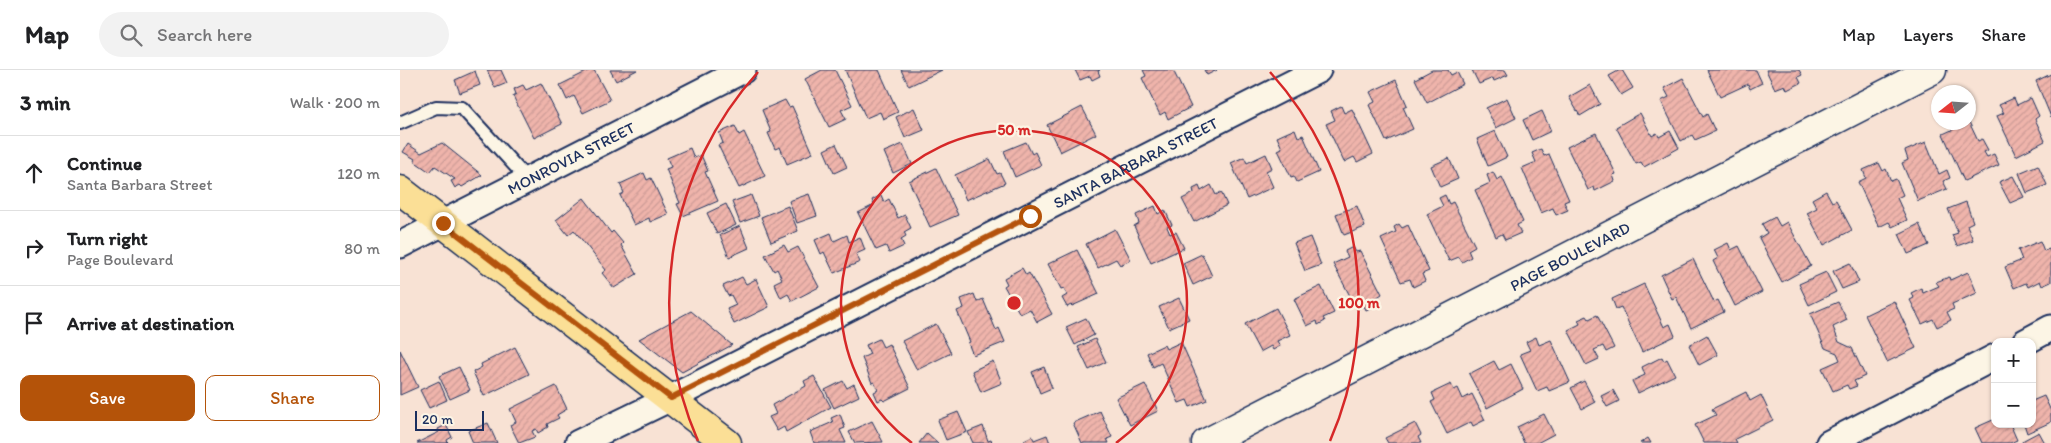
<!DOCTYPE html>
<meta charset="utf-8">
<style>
:root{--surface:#fff;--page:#f2f2f2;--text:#202124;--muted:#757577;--line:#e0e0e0;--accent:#b45309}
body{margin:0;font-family:Itim,sans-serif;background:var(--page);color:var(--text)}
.controls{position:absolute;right:15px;bottom:15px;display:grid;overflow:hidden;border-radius:10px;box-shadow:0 1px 4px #0004}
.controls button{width:45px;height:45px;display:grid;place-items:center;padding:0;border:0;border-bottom:1px solid var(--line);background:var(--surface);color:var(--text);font:25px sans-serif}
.compass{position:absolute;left:1531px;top:15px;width:45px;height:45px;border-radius:50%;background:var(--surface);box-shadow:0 1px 4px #0004;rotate:253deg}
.scale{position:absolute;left:15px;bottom:12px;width:69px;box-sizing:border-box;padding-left:5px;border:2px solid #1b2f5e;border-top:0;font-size:14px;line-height:18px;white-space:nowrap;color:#1b2f5e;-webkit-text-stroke:4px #fcf5e5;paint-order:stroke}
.stop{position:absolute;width:15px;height:15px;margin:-11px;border:4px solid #b45309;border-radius:50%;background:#fff}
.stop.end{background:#b45309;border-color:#fff;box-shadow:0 1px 5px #0008}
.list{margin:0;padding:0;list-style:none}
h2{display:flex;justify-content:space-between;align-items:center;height:65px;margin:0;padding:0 20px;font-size:21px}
h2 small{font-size:16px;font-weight:400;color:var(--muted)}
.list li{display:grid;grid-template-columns:32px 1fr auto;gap:15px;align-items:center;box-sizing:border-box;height:75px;padding:0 20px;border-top:1px solid var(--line)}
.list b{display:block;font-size:19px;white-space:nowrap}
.list p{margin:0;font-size:16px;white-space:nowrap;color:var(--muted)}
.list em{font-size:16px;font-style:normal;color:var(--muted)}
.actions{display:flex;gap:10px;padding:15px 20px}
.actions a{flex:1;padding:11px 0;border:1px solid var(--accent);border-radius:10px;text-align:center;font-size:18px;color:var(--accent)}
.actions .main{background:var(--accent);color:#fff}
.icon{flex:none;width:28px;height:28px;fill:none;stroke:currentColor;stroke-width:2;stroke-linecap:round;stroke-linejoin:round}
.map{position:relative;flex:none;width:1651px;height:373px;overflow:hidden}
header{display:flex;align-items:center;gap:30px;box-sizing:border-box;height:70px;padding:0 25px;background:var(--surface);border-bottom:1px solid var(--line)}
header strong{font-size:24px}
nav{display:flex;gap:28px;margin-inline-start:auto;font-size:18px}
.search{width:350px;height:45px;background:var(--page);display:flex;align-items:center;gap:12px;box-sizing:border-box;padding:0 18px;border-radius:28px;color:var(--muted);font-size:19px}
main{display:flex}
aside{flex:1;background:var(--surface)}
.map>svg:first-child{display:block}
</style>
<header>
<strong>Map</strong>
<div class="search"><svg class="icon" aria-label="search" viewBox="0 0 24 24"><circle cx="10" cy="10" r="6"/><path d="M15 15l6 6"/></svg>Search here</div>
<nav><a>Map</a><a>Layers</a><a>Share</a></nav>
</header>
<main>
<aside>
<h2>3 min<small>Walk · 200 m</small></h2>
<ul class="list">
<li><svg class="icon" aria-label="ahead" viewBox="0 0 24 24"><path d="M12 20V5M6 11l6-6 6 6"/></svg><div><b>Continue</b><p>Santa Barbara Street</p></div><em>120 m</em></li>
<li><svg class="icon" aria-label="right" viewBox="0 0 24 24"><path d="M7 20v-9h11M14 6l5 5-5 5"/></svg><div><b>Turn right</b><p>Page Boulevard</p></div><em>80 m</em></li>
<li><svg class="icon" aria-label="arrive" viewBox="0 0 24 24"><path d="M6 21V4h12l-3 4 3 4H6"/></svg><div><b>Arrive at destination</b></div></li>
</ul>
<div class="actions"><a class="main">Save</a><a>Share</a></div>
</aside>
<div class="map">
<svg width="1651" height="373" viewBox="0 0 1651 373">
<defs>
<pattern id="building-hatch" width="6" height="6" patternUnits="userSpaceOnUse" patternTransform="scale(1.25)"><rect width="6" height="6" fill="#efb4ab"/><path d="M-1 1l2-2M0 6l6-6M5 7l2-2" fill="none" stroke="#cc9b96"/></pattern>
</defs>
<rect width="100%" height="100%" fill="#f8e2d4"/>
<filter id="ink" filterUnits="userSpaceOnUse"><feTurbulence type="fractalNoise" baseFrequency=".02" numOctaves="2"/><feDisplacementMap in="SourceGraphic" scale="10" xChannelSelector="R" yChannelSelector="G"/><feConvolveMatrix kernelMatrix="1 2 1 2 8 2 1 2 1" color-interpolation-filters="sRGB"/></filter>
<g filter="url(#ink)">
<g fill="url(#building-hatch)" stroke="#1b2f5e">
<path d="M87,0h14l6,13 -12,5z"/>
<path d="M190,0h4l16,30 -27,13 -9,-17 -7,4 -7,-15z"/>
<path d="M210,0h27l-21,11z"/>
<path d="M422,0h13l17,35 -11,5 5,9 -17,8 -24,-48z"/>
<path d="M445,0h34l19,42 -15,7 -3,-7 -14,6z"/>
<path d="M501,0h41l-33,16z"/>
<path d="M675,0h25l-2,1 2,5 -8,4 -2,-4 -10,4z"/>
<path d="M743,0h30l18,37 -23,12 -3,-7 -5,3 -18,-37 4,-2z"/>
<path d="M804,0h13l-10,5z"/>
<path d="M1032,0h16l3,5 6,-3 6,12 -36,19 -12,-24z"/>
<path d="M1072,0h33l3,5 -14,6 -1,-3 -14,6z"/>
<path d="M1220,0h2l11,18 -12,7 -12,-19z"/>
<path d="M1307,0h49l6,13 -12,6 -2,-5 -28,13z"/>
<path d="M1366,0h33l3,5 -4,2 3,6 -14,7 -2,-5 -10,4z"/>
<path d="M75,1l5,14 -20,8 -5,-13z"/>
<path d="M1651,4v43l-15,-36z"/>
<path d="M1283,8l20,39 4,-3 8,17 -20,9 -3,-5 -11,6 -20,-40 8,-4 -5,-9z"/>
<path d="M996,10l11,25 -4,2 10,22 -27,12 -17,-36 6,-3 -5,-10z"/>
<path d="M141,13l21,41 -28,14 -21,-42 3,-2 -2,-5 9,-4 3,5z"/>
<path d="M1190,15l10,19 -20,12 -11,-19z"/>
<path d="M1107,28l9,20 -20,10 -10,-20z"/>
<path d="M1614,28l3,7 14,-7 8,18 -4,3 10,22 -29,15 -19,-40 7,-3 -5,-8z"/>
<path d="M385,30l4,7 3,-1 21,47 -26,11 -7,-17 -5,2 -7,-16 3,-1 -9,-22z"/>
<path d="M941,36l3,7 8,-4 21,45 -16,8 -3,-5 -10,5 -18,-38 9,-4 -4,-9z"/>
<path d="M682,37l14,27 -36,18 -13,-27z"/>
<path d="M514,38l10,22 -19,8 -9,-21z"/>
<path d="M1142,41l9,20 -19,9 -9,-20z"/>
<path d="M1240,43l12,23 5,-3 2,4 11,-6 9,17 -35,19 -3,-5 -5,2 -20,-37z"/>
<path d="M1569,52l9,19 4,-2 6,11 -4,2 3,5 7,-3 5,11 -35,16 -21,-47z"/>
<path d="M335,56l4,9 5,-3 21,44 -26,12 -21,-43 5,-2 -4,-10z"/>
<path d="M895,59l3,8 5,-2 16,37 -22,10 -3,-6 -3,1 -13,-27 4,-2 -5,-11z"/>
<path d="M1095,61l12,26 -19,9 -11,-27z"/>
<path d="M1196,63l20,41 -3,1 2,6 -20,10 -1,-4 -6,3 -21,-43z"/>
<path d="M626,72l6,12 3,-2 6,13 -26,12 -11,-26z"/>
<path d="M1526,72l13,32 8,-4 3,8 -7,3 4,8 -29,12 -16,-38 6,-3 -3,-9z"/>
<path d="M42,73l40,32 -20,12 -2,-2 -5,3 -4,-7 4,-2 -20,-13 -5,6 -16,-11 1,-2 -12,-7 5,-8 13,9z"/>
<path d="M436,74l11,23 -13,6 -10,-23z"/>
<path d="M503,74l9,20 -19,9 -9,-21z"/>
<path d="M290,78l4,10 7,-3 7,16 -3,1 13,29 -35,15 -6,-12 3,-1 -14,-34 5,-2 -4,-9z"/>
<path d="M1141,79l3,7 5,-2 20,46 -5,2 4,8 -12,5 -3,-7 -12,5 -19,-45 14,-6 -4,-9z"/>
<path d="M866,84l6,14 -6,3 7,16 -26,12 -16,-36 13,-6 3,6z"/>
<path d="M1049,88l9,21 -18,8 -9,-21z"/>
<path d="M590,89l7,15 3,-1 5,10 -39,17 -11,-25z"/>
<path d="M1479,93l4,8 3,-2 5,12 5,-2 7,16 -6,3 10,22 -15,7 -3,-5 -10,5 -21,-45 8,-4 -3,-8z"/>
<path d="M1638,95l9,20 -20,8 -8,-20z"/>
<path d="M536,98l22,47 -28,12 -21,-46z"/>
<path d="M1093,102l4,8 5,-3 21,45 -6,3 4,8 -16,7 -3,-6 -6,3 -21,-47 15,-7 -3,-8z"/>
<path d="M244,103l3,7 4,-2 17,36 -18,8 -1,-4 -15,7 -14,-30 4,-2 -4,-9z"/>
<path d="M1613,106l11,21 -14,6 -11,-21z"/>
<path d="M811,115l5,10 5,-3 6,13 -33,17 -12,-23 12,-6 -1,-4 6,-3 2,5z"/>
<path d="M1426,121l6,11 4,-2 16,30 -28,15 -17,-32 10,-5 -5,-9z"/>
<path d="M409,124l8,22 -20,7 -8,-22z"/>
<path d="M351,125l8,21 -19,7 -8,-21z"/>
<path d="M481,125l3,7 5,-3 9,19 7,-3 6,13 -7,4 2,4 -5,3 3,7 -15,7 -3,-7 -10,4 -18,-37 16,-8 -2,-5z"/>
<path d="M1045,125l4,9 4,-2 22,44 -7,4 3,7 -9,5 -3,-5 -10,4 -22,-47 16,-8 -4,-8z"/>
<path d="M184,128l27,35 2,-2 10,12 -2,2 16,29 -23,14 -12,-15 4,-3 -32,-40 -6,5 -12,-15z"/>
<path d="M1566,132l7,20 -6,3 6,15 -16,6 -5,-11 6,-2 -10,-24z"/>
<path d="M326,134l10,21 -19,9 -10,-21z"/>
<path d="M388,136l10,25 -27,11 -10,-25z"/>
<path d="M755,136l3,8 7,-4 7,15 -5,2 3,7 6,-2 8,16 -33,15 -17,-37 5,-3 -3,-8z"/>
<path d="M957,136l8,21 -21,8 -8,-21z"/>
<path d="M1375,147l5,9 7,-4 24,44 -29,16 -23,-44 8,-5 -5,-9z"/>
<path d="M999,154l3,4 6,-3 21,46 -7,3 3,7 -12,6 -3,-8 -9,3 -20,-43 15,-7 -2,-5z"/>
<path d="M1519,154l10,21 -21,9 -9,-20z"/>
<path d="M340,156l9,22 -20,9 -9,-22z"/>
<path d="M715,159l16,31 -11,5 -4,-6 -18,9 -12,-24z"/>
<path d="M431,163l3,8 13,-6 2,7 11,-5 5,13 -9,4 4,8 -26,11 -10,-21 -3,2 -6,-14z"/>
<path d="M910,167l11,28 -16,6 -11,-28z"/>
<path d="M1640,171l4,10 5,-2 2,5v28l-9,4 -2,-5 -12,6 -2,-4 -12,5 -9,-21 17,-7 -4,-10z"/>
<path d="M1328,173l3,7 8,-4 23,46 -27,14 -22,-45 5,-3 -4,-8z"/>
<path d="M384,175l4,7 10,-5 21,40 -27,14 -4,-7 -7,4 -7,-15 8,-4 -5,-10 -3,2 -9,-16z"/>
<path d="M953,177l3,5 4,-1 22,43 -6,4 3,6 -13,6 -2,-4 -7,3 -24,-45 15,-7 -3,-6z"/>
<path d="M677,180l22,44 -27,12 -1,-1 -4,2 -5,-9 5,-3 -3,-7 -3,1 -13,-25z"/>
<path d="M802,184l10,22 -19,9 -10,-22z"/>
<path d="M1293,189l21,43 4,-2 6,12 -33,16 -15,-31 -4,2 -11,-24z"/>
<path d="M1450,193l9,19 -17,7 -9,-18z"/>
<path d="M622,198l4,7 3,-2 23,41 -15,8 -7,-13 -10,5 -16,-28 3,-2 -3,-6z"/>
<path d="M1426,202l10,20 -27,13 -10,-21z"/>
<path d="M1568,202l9,21 -25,11 2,5 -7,3 4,8 -14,7 -4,-8 -11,5 -12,-24 4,-2 -3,-5 10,-5 2,5 16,-7 -3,-4 13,-5 1,3z"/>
<path d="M342,207l4,7 10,-5 13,28 -35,17 -7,-15 9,-4 -5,-10 -3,1 -5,-10z"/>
<path d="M1244,214l20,43 6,-3 5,12 -33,16 -21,-45 -5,2 -4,-10z"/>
<path d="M921,216l13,27 -11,5 2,3 -7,4 -1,-4 -10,5 -13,-27z"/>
<path d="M574,224l3,8 6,-3 13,31 3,-2 6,14 -32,13 -5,-12 2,-1 -13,-31 7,-3 -3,-9z"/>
<path d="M779,228l10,21 -20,9 -10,-21z"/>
<path d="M1494,231l22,47 -29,14 -22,-47z"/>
<path d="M1438,232l9,18 -14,7 6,15 13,6 13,28 -11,5 3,5 -8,3 -2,-4 -14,6 -11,-23 18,-8 -3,-7 -12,-5 -15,-34z"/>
<path d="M876,238l14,27 -13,6 3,5 -7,4 -2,-4 -11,6 -15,-28z"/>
<path d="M291,241l41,34 -50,27 -43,-33z"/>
<path d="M1197,245l17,33 -8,4 -3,-6 -9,4 5,9 -13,6 -18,-35 12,-6 -2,-4 9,-4 2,3z"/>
<path d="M686,248l8,17 -19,10 -9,-18z"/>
<path d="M536,254l15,29 -34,17 -15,-29z"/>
<path d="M1307,265l11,20 -19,10 -10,-20z"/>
<path d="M1136,267l3,8 12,-5 19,42 -21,9 -2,-4 -10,4 -17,-37 10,-4 -4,-8z"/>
<path d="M479,269l4,8 6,-3 21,44 -26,13 -2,-2 -4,2 -4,-9 4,-2 -4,-8 -2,1 -10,-25 8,-4 -4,-9z"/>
<path d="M695,269l11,23 -17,8 -11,-23z"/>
<path d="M781,272l26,58 -17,7 -3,-7 -8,3 -18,-40 -8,4 -6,-14 17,-8 2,4z"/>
<path d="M115,277l14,27 -45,22 -11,-24 9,-5 -1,-3z"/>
<path d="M0,280l18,37 -18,8z"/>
<path d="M1262,287l2,4 3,-2 8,16 -37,18 -6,-12 13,-6 -3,-8z"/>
<path d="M593,291l9,22 -21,9 -9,-21z"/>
<path d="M1094,291l5,9 12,-6 12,25 -36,19 -18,-34z"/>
<path d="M59,297l11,23 -20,9 -11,-23z"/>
<path d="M644,297l8,21 -12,5 -8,-21z"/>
<path d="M414,306l17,31 -45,25 -2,-5 -7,4 -8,-14 7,-3 -4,-9 34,-19 -2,-5z"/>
<path d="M39,311l8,19 -18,8 -9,-18z"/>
<path d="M443,311l4,7 7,-4 5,12 -25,12 -9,-18z"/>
<path d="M1184,311l11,21 -13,7 -11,-21z"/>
<path d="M745,314l13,27 -28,14 -14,-27z"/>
<path d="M1051,314l3,6 4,-2 5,11 9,-5 13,26 -12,6 -2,-4 -24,12 -16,-32 4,-2 -3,-7z"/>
<path d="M156,316l11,23 -10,6 2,3 -12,6 1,3 -10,6 -2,-4 -4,2 3,6 -16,6 -9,-18 6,-3 -6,-13z"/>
<path d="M1213,320l6,11 -12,6 -6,-11z"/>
<path d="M1346,322l4,9 11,-6 12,25 -38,19 2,4h-33l-9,-18 21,-10 -4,-6z"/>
<path d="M1644,326l7,15v11l-24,11 -3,-9h8v-23z"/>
<path d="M700,341l12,26 -5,2 2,4h-27l-9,-20z"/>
<path d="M558,342l9,20 -21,8 -8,-20z"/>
<path d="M440,344l5,14 -5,2 6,13h-32l-4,-11 23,-10 -2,-4z"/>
<path d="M1144,344l10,20 -17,9h-13l-7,-16z"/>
<path d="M1595,349v5h15l7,16 -7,3h-28l-7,-15z"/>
<path d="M472,351l11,21 -28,1 -6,-11z"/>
<path d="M88,353l9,20h-24l-5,-12z"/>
<path d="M1015,353l6,12 -3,2 3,6h-33l-3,-5z"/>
<path d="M46,355l6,12 -5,3 1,3h-31l22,-11 -1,-3z"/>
<path d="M583,356l5,15 3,-1 1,3h-19l-5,-11z"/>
<path d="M1639,362l6,11h-22l-1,-2z"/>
<path d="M527,363l11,10h-19z"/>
<path d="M647,365l3,8h-24l-2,-3 8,-4 2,4z"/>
<path d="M1248,368l3,5h-11z"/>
</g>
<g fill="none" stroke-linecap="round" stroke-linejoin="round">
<g stroke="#1b2f5e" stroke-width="16">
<path id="lane" d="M0,53l36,-16 26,1 66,72"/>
</g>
<g stroke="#1b2f5e" stroke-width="29">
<g id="street">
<path id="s1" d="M0,175l343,-175"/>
<path d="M1625,272l26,-14"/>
<path id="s2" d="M178,373l93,-45 647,-328"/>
<path d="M1429,373l166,-86"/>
</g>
</g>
<g stroke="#1b2f5e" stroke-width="31">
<g id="secondary">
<path id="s3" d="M806,373l726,-373"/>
</g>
</g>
<g stroke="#1b2f5e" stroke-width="31">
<path id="primary" d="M0,120l327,253"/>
</g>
<use href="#lane" stroke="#fcf5e5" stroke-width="12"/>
<use href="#street" stroke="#fcf5e5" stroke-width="25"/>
<use href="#secondary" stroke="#fcf5e5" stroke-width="28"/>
<use href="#primary" stroke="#fbdf96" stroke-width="28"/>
</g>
</g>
<g fill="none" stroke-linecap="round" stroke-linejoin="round" filter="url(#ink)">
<path stroke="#b45309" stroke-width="6" d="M43,153l228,175 359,-182"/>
</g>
<g fill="none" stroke="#d62828" stroke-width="2.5">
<path d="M512 373A173 173 0 1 1 716 373"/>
<path d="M298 371A345 345 0 0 1 358 2M870 2A345 345 0 0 1 930 371"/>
</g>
<g text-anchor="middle" stroke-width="4.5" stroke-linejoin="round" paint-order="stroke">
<g font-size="16" fill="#1b2f5e" stroke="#fcf5e5">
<text dy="6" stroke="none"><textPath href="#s1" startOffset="192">MONROVIA STREET</textPath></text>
<text dy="6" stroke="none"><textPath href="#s2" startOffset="624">SANTA BARBARA STREET</textPath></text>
<text dy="6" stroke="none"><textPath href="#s3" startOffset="409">PAGE BOULEVARD</textPath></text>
</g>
</g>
<circle cx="614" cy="233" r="8" fill="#d62828" stroke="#fcf5e5" stroke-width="2.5"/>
<g font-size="15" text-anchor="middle" font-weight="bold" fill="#d62828" stroke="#fcf5e5" stroke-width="4.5" stroke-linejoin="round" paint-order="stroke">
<text x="614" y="65">50 m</text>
<text x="959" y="238">100 m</text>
</g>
</svg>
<div class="controls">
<button>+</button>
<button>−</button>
</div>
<svg class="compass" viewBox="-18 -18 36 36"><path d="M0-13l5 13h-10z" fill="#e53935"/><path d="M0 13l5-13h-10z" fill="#757577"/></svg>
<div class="scale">20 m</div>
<div class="stop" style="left:630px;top:146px"></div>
<div class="stop end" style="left:43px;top:153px"></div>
</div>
</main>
